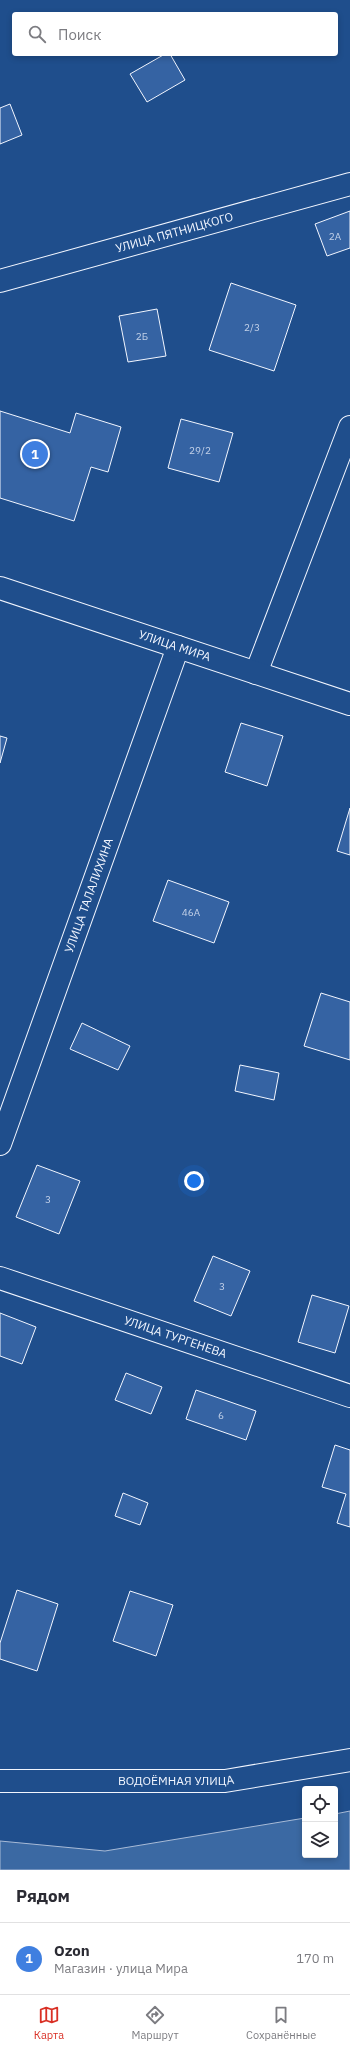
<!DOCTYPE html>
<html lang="ru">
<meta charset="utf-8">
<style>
:root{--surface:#fff;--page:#f2f2f3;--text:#2b2b33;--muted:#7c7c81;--line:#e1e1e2;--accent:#d93025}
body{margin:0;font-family:"IBM Plex Sans",sans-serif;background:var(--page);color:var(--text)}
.controls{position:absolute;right:12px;bottom:12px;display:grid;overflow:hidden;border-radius:4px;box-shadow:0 2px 6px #0003}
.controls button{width:36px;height:36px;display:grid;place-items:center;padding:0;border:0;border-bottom:1px solid var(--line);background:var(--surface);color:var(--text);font:20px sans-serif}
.you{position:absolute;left:194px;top:1181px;width:14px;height:14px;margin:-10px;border:3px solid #fff;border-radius:50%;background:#1a73e8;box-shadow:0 0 0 6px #1a73e833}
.badge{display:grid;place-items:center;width:26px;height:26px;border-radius:50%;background:var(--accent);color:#fff;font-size:13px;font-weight:700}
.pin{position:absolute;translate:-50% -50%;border:2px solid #fff;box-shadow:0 1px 4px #0006}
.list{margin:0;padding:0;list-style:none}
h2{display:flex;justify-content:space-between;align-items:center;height:52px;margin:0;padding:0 16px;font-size:17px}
h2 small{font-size:13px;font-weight:400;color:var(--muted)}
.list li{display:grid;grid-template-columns:26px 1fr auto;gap:12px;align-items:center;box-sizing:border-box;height:72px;padding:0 16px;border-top:1px solid var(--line)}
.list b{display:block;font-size:15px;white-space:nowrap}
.list p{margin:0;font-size:13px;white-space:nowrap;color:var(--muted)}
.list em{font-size:13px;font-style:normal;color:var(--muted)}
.icon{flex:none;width:22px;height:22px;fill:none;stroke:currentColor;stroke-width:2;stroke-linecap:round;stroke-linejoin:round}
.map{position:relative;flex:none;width:350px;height:1870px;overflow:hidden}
.search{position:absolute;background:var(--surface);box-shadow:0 2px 6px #0003;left:12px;right:12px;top:12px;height:44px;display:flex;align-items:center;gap:10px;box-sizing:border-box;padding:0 14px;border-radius:4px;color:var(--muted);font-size:15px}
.sheet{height:124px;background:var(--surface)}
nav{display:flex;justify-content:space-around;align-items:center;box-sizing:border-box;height:56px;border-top:1px solid var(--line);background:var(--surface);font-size:11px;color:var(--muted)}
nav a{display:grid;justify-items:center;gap:2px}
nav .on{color:var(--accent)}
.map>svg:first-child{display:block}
</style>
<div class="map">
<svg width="350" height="1870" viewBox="0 0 350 1870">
<rect width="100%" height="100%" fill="#1f4e8c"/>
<path fill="#3b69a3" stroke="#a8bbd7" d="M350,1811v59h-350v-29l105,10 200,-33v37h30v-41z"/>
<g fill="#3563a3" stroke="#f2f6ff">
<path d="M165,54h5l15,26 -38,22 -17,-28z"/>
<path d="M10,104l12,31 -22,9v-36z"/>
<path d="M350,211v37l-23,8 -12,-32z"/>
<path d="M231,283l65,22 -22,66 -65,-21z"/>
<path d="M157,309l9,47 -38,6 -9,-46z"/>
<path d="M0,411l70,22 6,-20 45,14 -13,45 -17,-5 -17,54 -74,-23z"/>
<path d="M181,419l52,14 -14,49 -51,-14z"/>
<path d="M241,723l42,13 -16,50 -42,-14z"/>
<path d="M0,736l7,2 -7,25z"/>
<path d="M350,808v47l-13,-4z"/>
<path d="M168,880l61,22 -15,41 -61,-22z"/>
<path d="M321,993l29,9v58l-46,-14z"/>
<path d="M82,1023l48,23 -12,24 -48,-21z"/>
<path d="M240,1065l39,8 -5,27 -39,-9z"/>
<path d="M37,1165l43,16 -21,53 -43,-17z"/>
<path d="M213,1256l37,15 -19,45 -37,-15z"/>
<path d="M312,1295l37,11 -14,47 -37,-11z"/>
<path d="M0,1313l36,14 -14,37 -22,-8z"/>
<path d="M126,1373l36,14 -11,27 -36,-14z"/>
<path d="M196,1390l60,21 -10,29 -60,-21z"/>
<path d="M335,1445l15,5v77l-13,-4 9,-29 -24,-7z"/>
<path d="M123,1493l25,10 -8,22 -25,-9z"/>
<path d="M17,1590l41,14 -21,67 -37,-12v-16z"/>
<path d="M130,1591l43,14 -17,51 -43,-15z"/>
</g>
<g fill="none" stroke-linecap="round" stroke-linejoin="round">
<g stroke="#f2f6ff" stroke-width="24">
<g id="street">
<path id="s1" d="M0,281l350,-97"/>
<path d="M256,673l94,-246"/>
<path id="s2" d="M0,1144l178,-497"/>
<path id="s3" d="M0,1278l350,118"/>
<path id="s4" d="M0,1781h225l125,-21"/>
</g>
</g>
<g stroke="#f2f6ff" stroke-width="24">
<g id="secondary">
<path id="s5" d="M0,588l350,116"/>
</g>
</g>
<use href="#street" stroke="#1f4e8c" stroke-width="22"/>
<use href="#secondary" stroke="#1f4e8c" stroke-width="22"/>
</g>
<g text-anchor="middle" stroke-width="3" stroke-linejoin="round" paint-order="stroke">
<g font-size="10" fill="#c3d1e8">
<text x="335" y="240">2А</text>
<text x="252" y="331">2/3</text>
<text x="142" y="340">2Б</text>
<text x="200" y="454">29/2</text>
<text x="191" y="916">46А</text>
<text x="48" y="1203">3</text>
<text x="222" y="1290">3</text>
<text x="221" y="1419">6</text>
</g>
<g font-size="12" fill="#f2f6ff" stroke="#1f4e8c">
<text dy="4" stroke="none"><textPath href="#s1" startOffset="181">УЛИЦА ПЯТНИЦКОГО</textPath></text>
<text dy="4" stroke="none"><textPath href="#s5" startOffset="184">УЛИЦА МИРА</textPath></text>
<text dy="4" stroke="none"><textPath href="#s2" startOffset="264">УЛИЦА ТАЛАЛИХИНА</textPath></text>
<text dy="4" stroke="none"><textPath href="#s3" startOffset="185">УЛИЦА ТУРГЕНЕВА</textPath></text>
<text dy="4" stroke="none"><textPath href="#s4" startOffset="176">ВОДОЁМНАЯ УЛИЦА</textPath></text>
</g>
</g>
</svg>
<div class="controls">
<button><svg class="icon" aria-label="locate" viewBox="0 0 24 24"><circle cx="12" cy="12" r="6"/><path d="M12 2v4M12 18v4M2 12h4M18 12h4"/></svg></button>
<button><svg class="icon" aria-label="layers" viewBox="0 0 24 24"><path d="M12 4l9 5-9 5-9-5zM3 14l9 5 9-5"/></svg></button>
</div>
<div class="you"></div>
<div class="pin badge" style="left:35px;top:454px;background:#3f7fe0">1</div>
<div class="search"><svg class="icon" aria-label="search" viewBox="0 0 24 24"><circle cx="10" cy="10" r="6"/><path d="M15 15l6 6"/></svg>Поиск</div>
</div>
<section class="sheet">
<h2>Рядом<small></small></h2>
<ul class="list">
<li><span class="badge" style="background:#3f7fe0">1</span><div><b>Ozon</b><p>Магазин · улица Мира</p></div><em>170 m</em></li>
</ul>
</section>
<nav>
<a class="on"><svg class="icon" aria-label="map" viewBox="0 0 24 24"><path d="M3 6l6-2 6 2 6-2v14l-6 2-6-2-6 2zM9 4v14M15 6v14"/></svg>Карта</a>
<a><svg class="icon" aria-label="directions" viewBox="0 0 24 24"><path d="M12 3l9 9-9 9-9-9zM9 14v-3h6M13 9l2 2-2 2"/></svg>Маршрут</a>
<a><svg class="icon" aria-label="saved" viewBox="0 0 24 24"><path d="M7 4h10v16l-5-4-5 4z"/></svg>Сохранённые</a>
</nav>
